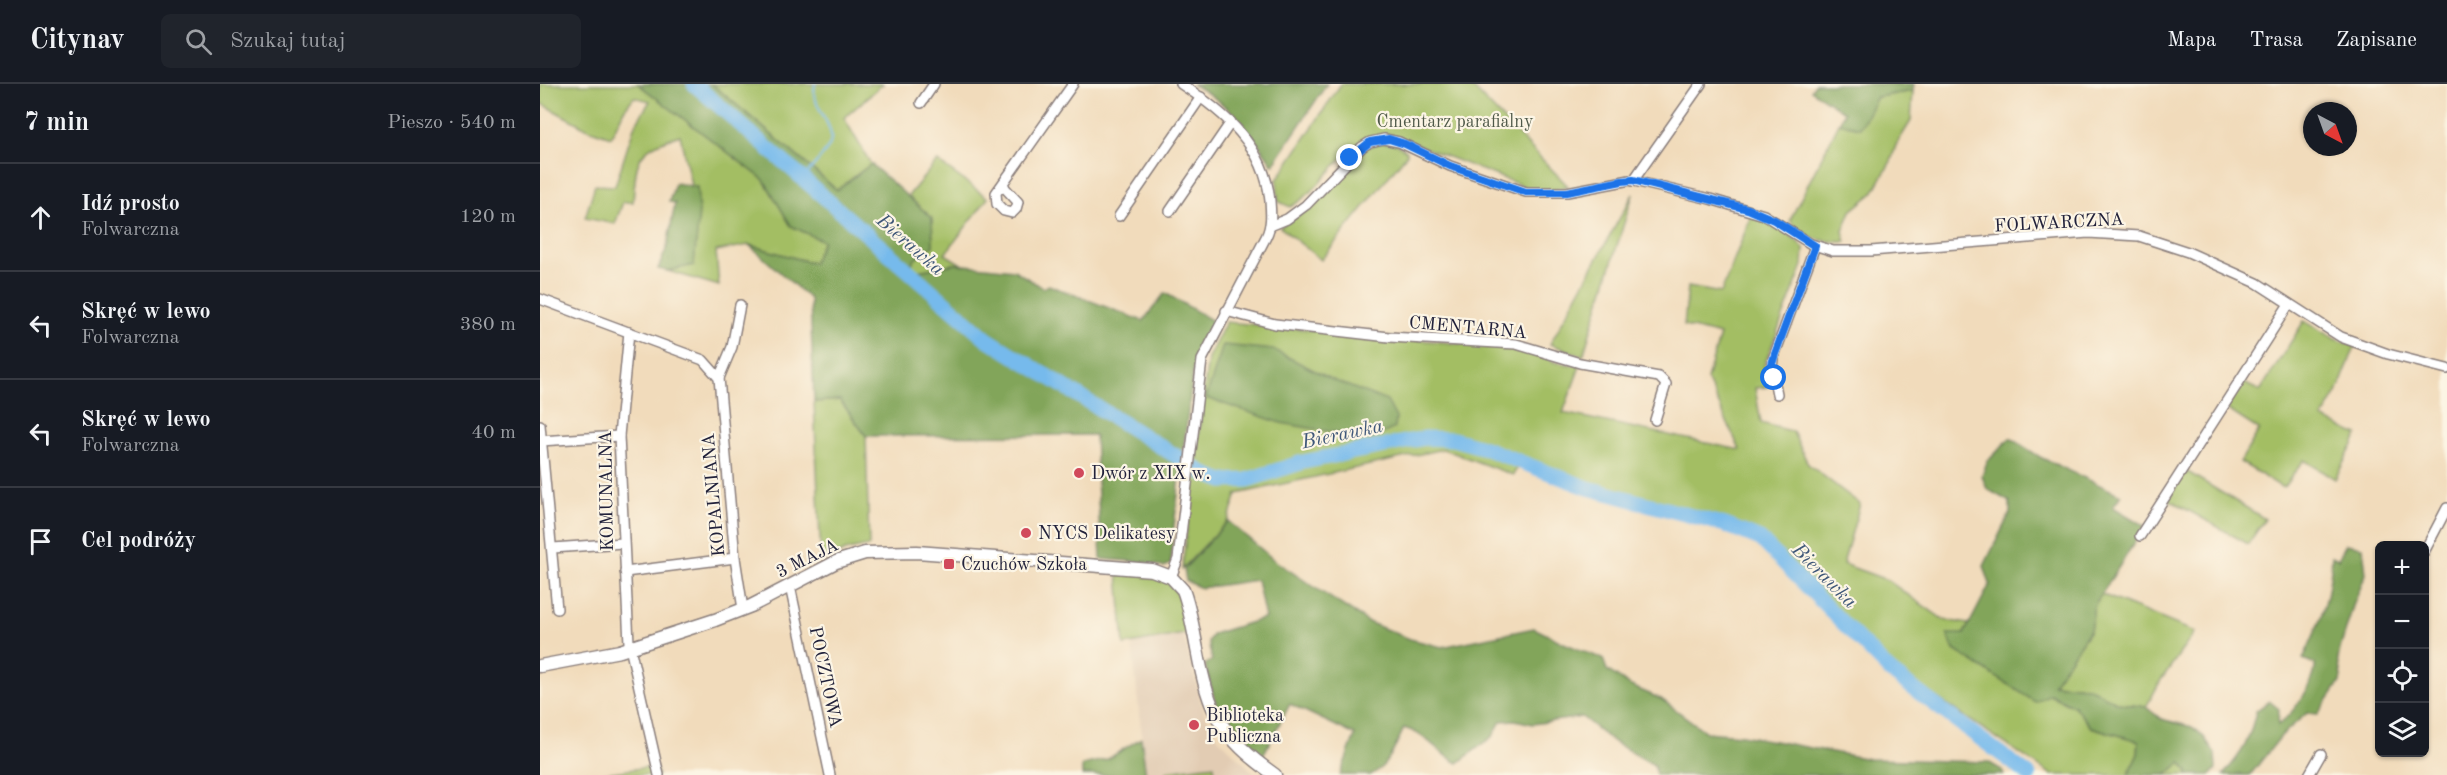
<!DOCTYPE html>
<html lang="pl">
<meta charset="utf-8">
<style>
:root{--surface:#171b24;--page:#20242c;--text:#f1f3f6;--muted:#9ea1a6;--line:#363941}
body{margin:0;font-family:"Old Standard TT",serif;background:var(--page);color:var(--text)}
.controls{position:absolute;right:18px;bottom:18px;display:grid;overflow:hidden;border-radius:9px;box-shadow:0 2px 4px #0004}
.controls button{width:54px;height:54px;display:grid;place-items:center;padding:0;border:0;border-bottom:2px solid var(--line);background:var(--surface);color:var(--text);font:30px sans-serif}
.compass{position:absolute;left:1763px;top:18px;width:54px;height:54px;border-radius:50%;background:var(--surface);box-shadow:0 2px 4px #0004;rotate:139deg}
.stop{position:absolute;width:18px;height:18px;margin:-14px;border:4px solid #1a73e8;border-radius:50%;background:#fff}
.stop.end{background:#1a73e8;border-color:#fff;box-shadow:0 2px 6px #0008}
.list{margin:0;padding:0;list-style:none}
h2{display:flex;justify-content:space-between;align-items:center;height:78px;margin:0;padding:0 24px;font-size:26px}
h2 small{font-size:20px;font-weight:400;color:var(--muted)}
.list li{display:grid;grid-template-columns:39px 1fr auto;gap:18px;align-items:center;box-sizing:border-box;height:108px;padding:0 24px;border-top:2px solid var(--line)}
.list b{display:block;font-size:22px;white-space:nowrap}
.list p{margin:0;font-size:20px;white-space:nowrap;color:var(--muted)}
.list em{font-size:20px;font-style:normal;color:var(--muted)}
.icon{flex:none;width:33px;height:33px;fill:none;stroke:currentColor;stroke-width:2;stroke-linecap:round;stroke-linejoin:round}
.map{position:relative;flex:none;width:1907px;height:691px;overflow:hidden}
header{display:flex;align-items:center;gap:36px;box-sizing:border-box;height:84px;padding:0 30px;background:var(--surface);border-bottom:2px solid var(--line)}
header strong{font-size:28px}
nav{display:flex;gap:33px;margin-inline-start:auto;font-size:21px}
.search{width:420px;height:54px;background:var(--page);display:flex;align-items:center;gap:15px;box-sizing:border-box;padding:0 21px;border-radius:9px;color:var(--muted);font-size:22px}
main{display:flex}
aside{flex:1;background:var(--surface)}
.map>svg:first-child{display:block}
</style>
<header>
<strong>Citynav</strong>
<div class="search"><svg class="icon" aria-label="search" viewBox="0 0 24 24"><circle cx="10" cy="10" r="6"/><path d="M15 15l6 6"/></svg>Szukaj tutaj</div>
<nav><a>Mapa</a><a>Trasa</a><a>Zapisane</a></nav>
</header>
<main>
<aside>
<h2>7 min<small>Pieszo · 540 m</small></h2>
<ul class="list">
<li><svg class="icon" aria-label="ahead" viewBox="0 0 24 24"><path d="M12 20V5M6 11l6-6 6 6"/></svg><div><b>Idź prosto</b><p>Folwarczna</p></div><em>120 m</em></li>
<li><svg class="icon" aria-label="left" viewBox="0 0 24 24"><path d="M17 20v-9H6M10 6l-5 5 5 5"/></svg><div><b>Skręć w lewo</b><p>Folwarczna</p></div><em>380 m</em></li>
<li><svg class="icon" aria-label="left" viewBox="0 0 24 24"><path d="M17 20v-9H6M10 6l-5 5 5 5"/></svg><div><b>Skręć w lewo</b><p>Folwarczna</p></div><em>40 m</em></li>
<li><svg class="icon" aria-label="arrive" viewBox="0 0 24 24"><path d="M6 21V4h12l-3 4 3 4H6"/></svg><div><b>Cel podróży</b></div></li>
</ul>
</aside>
<div class="map">
<svg width="1907" height="691" viewBox="0 0 1907 691">
<rect width="100%" height="100%" fill="#fcf5e5"/>
<filter id="ink" filterUnits="userSpaceOnUse"><feTurbulence type="fractalNoise" baseFrequency=".0167" numOctaves="2"/><feDisplacementMap in="SourceGraphic" scale="12" xChannelSelector="R" yChannelSelector="G"/><feConvolveMatrix kernelMatrix="1 2 1 2 8 2 1 2 1" color-interpolation-filters="sRGB"/></filter>
<filter id="wash" filterUnits="userSpaceOnUse"><feTurbulence type="fractalNoise" baseFrequency=".008" numOctaves="4" result="noise"/><feDisplacementMap in="SourceGraphic" scale="24" xChannelSelector="R" yChannelSelector="G"/><feGaussianBlur stdDeviation="1.35" result="paint"/><feColorMatrix in="noise" values="0 0 0 0 0 0 0 0 0 0 0 0 0 0 0 0 0 1.4 0 .05"/><feComposite in="paint" operator="in"/></filter>
<g filter="url(#wash)">
<rect width="100%" height="100%" fill="#f1dbbb"/>
<path fill="#e2ccb3" d="M643,550l21,78 14,26 38,37h-110l-14,-130z"/>
<g fill="#a3be64" stroke="#627050" stroke-width="1.5">
<path d="M0,0h98l126,96 27,46 32,15 -10,22 -64,-18 -33,6 3,35 -51,-15 26,-6 3,-77 -6,-3 -11,-50c-45,15 -43,22 -47,67h-10l-8,22 -30,-6 10,-33 20,1 19,-59 16,-26 -16,-4 -10,13 -13,27 -23,-8 -48,-26z"/>
<path d="M172,0h171l-39,34 27,46 -34,26z"/>
<path d="M801,0h128l99,102 -27,7 -152,-59c-45,0 -60,53 -99,73l-12,-6 -1,-21z"/>
<path d="M1373,7l-2,30 -15,24 -5,16 -18,32 -22,18 -8,20 3,11c-21,0 -44,-2 -56,-22l49,-97 21,5 17,-31z"/>
<path d="M841,58l15,2 11,7v3l-86,106 -41,-33 19,-12 66,-67z"/>
<path d="M397,77l51,37 -43,56 18,11 -9,-1 -52,10 13,-15 18,-13 -1,-28 -24,-22z"/>
<path d="M1093,110l-50,162 -33,-12z"/>
<path d="M1212,130c20,7 37,18 52,34l-1,17 -39,101 4,21 -13,1 6,35 32,9 15,32 52,40 -17,60 44,16 57,40 25,4 -15,26 28,16 92,40 17,21 48,14 -1,13 -10,21h-76l-152,-102 -128,-128 -46,-26 -151,-41 -51,-21 -11,18 -70,-26 -206,45 -9,27 -46,48 26,-211 18,-36 291,27 25,6 12,7 26,4 -17,47 177,37 -33,-71 13,-44 -36,-9 4,-39 33,6z"/>
<path d="M1764,237l31,18 20,7 -18,47 -15,25 36,17 -23,44 -31,-19 -21,28 -43,-26 19,-32 -34,-22 17,-26 18,9z"/>
<path d="M300,316l26,36 3,110 -21,4 -27,12 -7,-160z"/>
<path d="M1646,387l79,48 -17,25 -80,-45z"/>
<path d="M591,489c48,5 47,16 58,60l-65,12 -6,-71z"/>
<path d="M1561,510l94,38 -34,48 -15,27 -28,-4 -30,-16 -35,-3 37,-54 4,-24z"/>
<path d="M1641,678l7,9v4h-22z"/>
<path d="M674,681l1,10h-48l-1,-4z"/>
<path d="M115,682l3,9h-66z"/>
</g>
<g fill="#82a55a" stroke="#52644a" stroke-width="1.5">
<path d="M98,0h74l125,106 34,-26 61,54 1,28 -18,13 -12,15 52,-10 59,6 29,18 6,-3 94,36 22,-28 50,29 -21,42 -22,178 -1,22 -7,3 -20,-5 -43,-3 -6,-124 -229,1 -26,-36 -26,2 -4,-103 -61,-54 64,18 10,-22 -32,-15 -27,-46z"/>
<path d="M652,0h135l-54,81c-24,-35 -42,-61 -81,-81z"/>
<path d="M1275,0h99l-1,7 -36,6 -17,31 -21,-5 5,-11 -33,-22z"/>
<path d="M135,99l22,4 2,25 -5,53 -26,6 -10,-2 9,-22 8,-44 -6,-1z"/>
<path d="M683,261l51,5 59,30 54,21 9,17 -1,10 -24,11 -90,-16 -75,-25z"/>
<path d="M1470,354l30,19 81,38 -8,12 32,19 -51,80 -4,24 -37,54 35,3 30,16 28,4 15,12 31,8 12,10 11,16 1,16 -6,6h-22v-4l-7,-9 -15,13h-38l10,-21 1,-13 -48,-14 -17,-21 -24,-12 -15,8 -81,-52 -7,-16h17l26,-50 -6,-18 26,-53v-11l-23,-13 -5,-13 5,-14z"/>
<path d="M688,437l46,39 43,29 51,33 42,17 32,8 92,-19 32,16 37,15 4,11 24,16 30,13 45,33 36,3 127,24 119,3 14,8 2,5h-348l-2,-10 -42,-24 -30,-24 -49,7 -18,-4 -14,1 -8,15 -35,27c-22,-11 -31,-29 -54,-35 -7,15 -16,40 -34,47 -8,0 -21,0 -30,0l15,-40 -65,-31 -29,55 -19,-16 -24,-31 -13,-47 7,-5 -4,-19 5,-7 52,-16 -8,-38 -56,8 -15,-7 -2,-12z"/>
<path d="M1806,460l17,3 3,27 -13,32 -13,43 -2,10 3,18 -1,5 -22,32 -11,-1 -25,22 -32,40h-27c21,-24 26,-33 33,-64l13,-10 10,8 -1,16c14,-10 39,-44 37,-61l-12,-5c18,-38 27,-61 29,-103l6,3z"/>
<path d="M601,654l5,37h-64v-10l26,-6z"/>
</g>
<g fill="none" stroke-linecap="round" stroke-linejoin="round">
<path stroke="#76baec" stroke-width="2" d="M263,95c7,-11 20,-22 26,-33 10,-20 -20,-39 -14,-62"/>
<path stroke="#76baec" stroke-width="15" d="M154,0l293,255 218,135 18,7 24,-1 56,-18 122,-24 28,1 29,8 106,41 137,37 35,14 131,133 138,103"/>
</g>
</g>
<g filter="url(#ink)">
<g fill="none" stroke-linecap="round" stroke-linejoin="round">
<g stroke="#8a7e7b" stroke-width="12">
<g id="minor">
<path d="M381,19l13,-19"/>
<path d="M1093,97l68,-97"/>
<path d="M463,99l2,5 13,14 -2,7 -4,4 -8,-2 -7,-7 -1,-11 77,-109"/>
<path d="M630,127l61,-89"/>
<path d="M579,132l82,-119"/>
<path d="M730,142l17,-7 19,-14 56,-58 8,-5 14,-3 15,3 51,24 76,26h41l63,-12 80,19 54,16 47,29 22,7h38l217,-18 51,3 49,16 69,31 84,54 47,17 59,15"/>
<path d="M0,215l163,61 16,18 16,180 8,51"/>
<path d="M686,227l49,13 114,13 127,7 64,19 79,14 7,7 -11,36"/>
<path d="M89,248l-10,104 10,207 30,132"/>
<path d="M179,294l13,-31 8,-42"/>
<path d="M1237,310l-5,-25 1,-10 42,-113"/>
<path d="M0,341l17,184"/>
<path d="M0,357l79,-5"/>
<path d="M1600,452l149,-232"/>
<path d="M13,464l70,-5"/>
<path d="M1884,468l23,-44"/>
<path d="M85,488l110,-14"/>
<path d="M631,493l7,-18 24,-199 64,-123c6,-12 5,-24 4,-36 -5,-55 -46,-89 -89,-117"/>
<path d="M250,502l40,189"/>
<path d="M1769,691l12,-21"/>
</g>
</g>
<g stroke="#8a7e7b" stroke-width="15">
<path id="major" d="M0,582l80,-15 95,-31 36,-14 85,-44 29,-9 52,-1 235,18 19,7 12,13c7,18 10,39 14,59 12,64 23,87 78,126"/>
</g>
<use href="#minor" stroke="#fff" stroke-width="9"/>
<use href="#major" stroke="#fff" stroke-width="12"/>
</g>
</g>
<g fill="none" stroke-linecap="round" stroke-linejoin="round" filter="url(#ink)">
<path stroke="#1a73e8" stroke-width="8" d="M810,74l20,-16 19,-3 16,5 45,22 76,26h41l55,-11 11,-1 115,29 26,11 41,26 -40,108 -3,10 2,14"/>
</g>
<g fill="#d1495b" stroke="#fcf5e5" stroke-width="2">
<circle cx="539" cy="389" r="6"/>
<circle cx="486" cy="449" r="6"/>
<rect x="403" y="474" width="12" height="12" rx="3"/>
<circle cx="654" cy="641" r="6"/>
</g>
<g text-anchor="middle" stroke-width="4.5" stroke-linejoin="round" paint-order="stroke">
<g font-size="18" fill="#4f5949" stroke="#fcf5e5">
<text x="915" y="43">Cmentarz parafialny</text>
</g>
<g font-size="18" fill="#22223b" stroke="#fcf5e5">
<text transform="translate(1519 138) rotate(-3)" y="6">FOLWARCZNA</text>
<text transform="translate(928 243) rotate(5)" y="6">CMENTARNA</text>
<text transform="translate(66 407) rotate(-91)" y="6">KOMUNALNA</text>
<text transform="translate(173 411) rotate(-95)" y="6">KOPALNIANA</text>
<text transform="translate(267 474) rotate(-26)" y="6">3 MAJA</text>
<text transform="translate(286 593) rotate(78)" y="6">POCZTOWA</text>
</g>
<g font-size="18" fill="#22223b" stroke="#fcf5e5" text-anchor="start">
<text x="551" y="395">Dwór z XIX w.</text>
<text x="498" y="455">NYCS Delikatesy</text>
<text x="421" y="486">Czuchów Szkoła</text>
<text x="666" y="637">Biblioteka<tspan x="666" dy="21">Publiczna</tspan></text>
</g>
<g font-size="20" font-style="italic" fill="#3f5779" stroke="#fcf5e5">
<text transform="translate(371 160) rotate(41)" y="7">Bierawka</text>
<text transform="translate(802 349) rotate(-12)" y="7">Bierawka</text>
<text transform="translate(1285 491) rotate(45)" y="7">Bierawka</text>
</g>
</g>
</svg>
<div class="controls">
<button>+</button>
<button>−</button>
<button><svg class="icon" aria-label="locate" viewBox="0 0 24 24"><circle cx="12" cy="12" r="6"/><path d="M12 2v4M12 18v4M2 12h4M18 12h4"/></svg></button>
<button><svg class="icon" aria-label="layers" viewBox="0 0 24 24"><path d="M12 4l9 5-9 5-9-5zM3 14l9 5 9-5"/></svg></button>
</div>
<svg class="compass" viewBox="-18 -18 36 36"><path d="M0-13l5 13h-10z" fill="#e53935"/><path d="M0 13l5-13h-10z" fill="#9ea1a6"/></svg>
<div class="stop" style="left:1234px;top:294px"></div>
<div class="stop end" style="left:810px;top:74px"></div>
</div>
</main>
